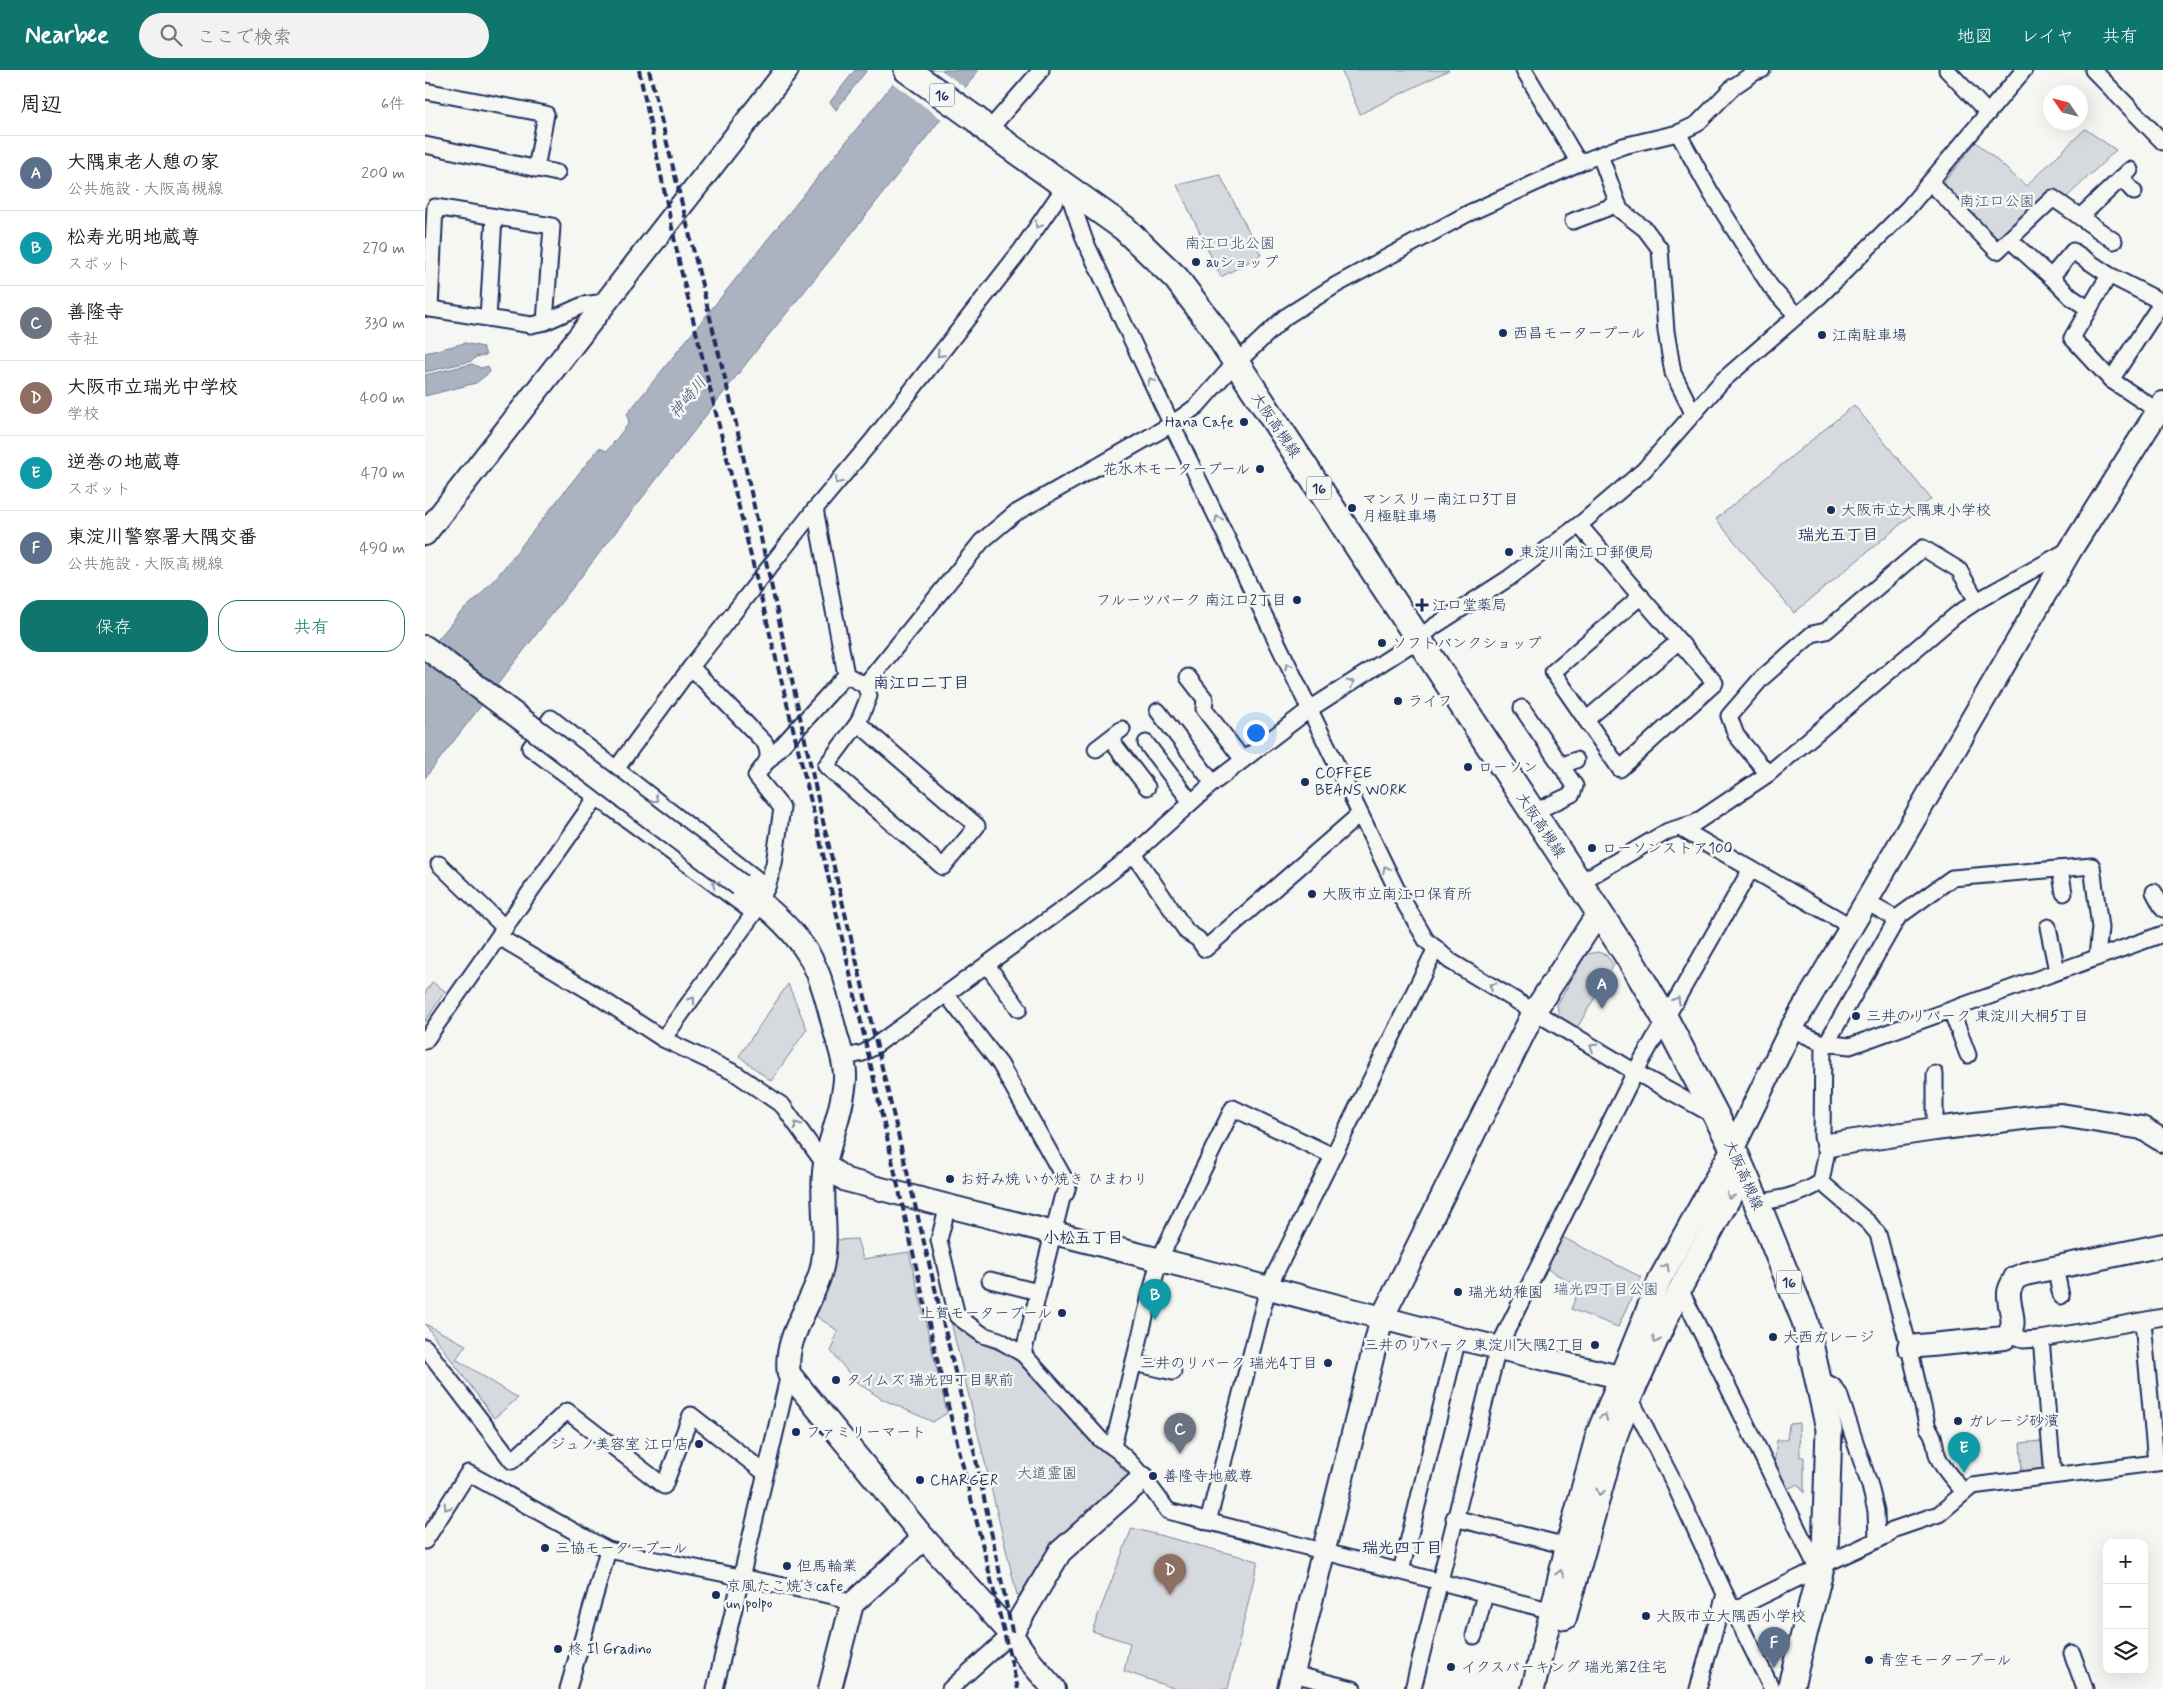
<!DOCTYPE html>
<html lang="ja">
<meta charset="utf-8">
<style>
:root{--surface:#fff;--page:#f2f2f2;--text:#202124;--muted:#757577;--line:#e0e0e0;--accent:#0f766e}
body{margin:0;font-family:Mynerve,"Klee One",sans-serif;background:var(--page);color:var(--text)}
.controls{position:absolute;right:15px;bottom:15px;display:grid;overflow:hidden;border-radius:10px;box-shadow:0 5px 20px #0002}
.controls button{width:45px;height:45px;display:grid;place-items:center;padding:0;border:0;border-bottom:1px solid var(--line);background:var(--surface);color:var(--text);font:25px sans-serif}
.compass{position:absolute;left:1618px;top:15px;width:45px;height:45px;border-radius:50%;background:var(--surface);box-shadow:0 5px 20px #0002;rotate:305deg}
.you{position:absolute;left:830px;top:662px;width:18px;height:18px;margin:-12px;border:4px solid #fff;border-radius:50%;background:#1a73e8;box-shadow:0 0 0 8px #1a73e833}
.badge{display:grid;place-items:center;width:32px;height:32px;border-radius:50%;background:var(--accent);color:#fff;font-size:16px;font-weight:700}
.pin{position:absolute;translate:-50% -41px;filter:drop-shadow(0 1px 2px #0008)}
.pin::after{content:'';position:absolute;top:26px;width:18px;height:15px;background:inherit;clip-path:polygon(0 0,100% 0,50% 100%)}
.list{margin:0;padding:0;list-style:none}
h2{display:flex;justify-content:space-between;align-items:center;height:65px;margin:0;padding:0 20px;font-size:21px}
h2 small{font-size:16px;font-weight:400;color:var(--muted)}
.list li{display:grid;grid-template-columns:32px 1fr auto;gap:15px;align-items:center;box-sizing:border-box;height:75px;padding:0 20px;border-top:1px solid var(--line)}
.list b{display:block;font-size:19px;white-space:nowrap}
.list p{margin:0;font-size:16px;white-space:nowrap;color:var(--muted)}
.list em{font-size:16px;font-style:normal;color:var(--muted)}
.actions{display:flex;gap:10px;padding:15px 20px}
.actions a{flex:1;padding:11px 0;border:1px solid var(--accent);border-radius:20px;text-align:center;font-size:18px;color:var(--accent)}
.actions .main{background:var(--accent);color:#fff}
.icon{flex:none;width:28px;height:28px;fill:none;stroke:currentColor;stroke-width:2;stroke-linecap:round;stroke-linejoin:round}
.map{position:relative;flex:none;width:1738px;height:1619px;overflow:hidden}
header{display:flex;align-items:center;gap:30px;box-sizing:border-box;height:70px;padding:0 25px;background:var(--accent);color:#fff}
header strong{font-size:24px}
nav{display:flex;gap:28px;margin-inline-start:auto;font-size:18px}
.search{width:350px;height:45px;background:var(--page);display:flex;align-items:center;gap:12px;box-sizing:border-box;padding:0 18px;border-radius:28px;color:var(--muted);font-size:19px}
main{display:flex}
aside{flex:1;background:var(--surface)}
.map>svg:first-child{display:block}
</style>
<header>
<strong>Nearbee</strong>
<div class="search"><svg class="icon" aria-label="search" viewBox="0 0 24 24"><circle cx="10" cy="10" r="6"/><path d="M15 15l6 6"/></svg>ここで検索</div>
<nav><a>地図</a><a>レイヤ</a><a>共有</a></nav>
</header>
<main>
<aside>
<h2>周辺<small>6件</small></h2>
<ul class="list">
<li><span class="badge" style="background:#5c6f8a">A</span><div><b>大隅東老人憩の家</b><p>公共施設 · 大阪高槻線</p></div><em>200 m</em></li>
<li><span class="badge" style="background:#0f9aa8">B</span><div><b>松寿光明地蔵尊</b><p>スポット</p></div><em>270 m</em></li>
<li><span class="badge" style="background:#6b7280">C</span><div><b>善隆寺</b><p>寺社</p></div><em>330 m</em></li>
<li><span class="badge" style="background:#8d6e63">D</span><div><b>大阪市立瑞光中学校</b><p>学校</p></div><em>400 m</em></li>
<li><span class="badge" style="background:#0f9aa8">E</span><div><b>逆巻の地蔵尊</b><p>スポット</p></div><em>470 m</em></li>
<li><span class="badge" style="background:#5c6f8a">F</span><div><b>東淀川警察署大隅交番</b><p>公共施設 · 大阪高槻線</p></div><em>490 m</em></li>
</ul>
<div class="actions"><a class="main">保存</a><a>共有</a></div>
</aside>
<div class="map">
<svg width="1738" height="1619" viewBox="0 0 1738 1619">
<rect width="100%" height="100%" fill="#f6f6f2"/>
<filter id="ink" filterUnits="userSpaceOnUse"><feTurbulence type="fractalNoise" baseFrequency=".02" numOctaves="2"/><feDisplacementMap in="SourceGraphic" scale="10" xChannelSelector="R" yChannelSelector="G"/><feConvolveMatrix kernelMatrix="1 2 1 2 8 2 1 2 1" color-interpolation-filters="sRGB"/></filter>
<g filter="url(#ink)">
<g fill="#d6d9dd" stroke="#78849e">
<path d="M916,0h108l-89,44z"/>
<path d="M1660,59l31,21 -50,48 -4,-4 -7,-1 -58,49 -56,-56 35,-44 50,44z"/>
<path d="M795,105l41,80 -40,22 -44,-92z"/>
<path d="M1429,335l77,94 -137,114 -78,-94z"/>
<path d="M1173,882l8,3 8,10 -37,63 -18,-11 -2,-12 29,-51z"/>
<path d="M7,912l13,9 -20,31v-29z"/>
<path d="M363,914l19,45 -36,52 -32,-25z"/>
<path d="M1135,1166l81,41 -23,50 -47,-18 9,-22 -35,-19z"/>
<path d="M432,1169l6,20 46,-7 38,161 -14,9 -51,-23 -27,-18 -24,-30 4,-8 -2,-2 5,-10 -22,-15c12,-29 21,-43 18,-76z"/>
<path d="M526,1252l28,21 39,15 113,120 -104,115 -10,2z"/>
<path d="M0,1254l41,21 -10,14 62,39 -24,20z"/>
<path d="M1374,1353l1,34h4v36l-6,-9 -13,6 -11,-24 3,-26h10l2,-16z"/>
<path d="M1617,1371l1,28 -21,2 -2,-28z"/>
<path d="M707,1458l126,33 -30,128h-52l-52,-18 6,-28 -38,-12z"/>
</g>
<g fill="#abb2c0" stroke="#717e99">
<path d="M430,0h12l-31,40 -6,-8z"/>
<path d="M479,0h75l-127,163 -93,114 -334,431v-123l33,-40 21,-19 20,-22 100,-126 8,3 22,-28 -2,-9z"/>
<path d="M40,273l18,4 3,8 -10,2 -4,4 -47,11v-19z"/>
<path d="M47,294l9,4 7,-2 2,6 -14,11 -51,13v-21z"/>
</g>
<path fill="#f6f6f2" d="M476,0h40l26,19 -24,31 -52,-38z"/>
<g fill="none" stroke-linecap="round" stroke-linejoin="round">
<g stroke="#1b2f5e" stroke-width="19">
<g id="street">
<path d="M1099,0l55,93"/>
<path d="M1522,0l41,43"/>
<path d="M1668,0l70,72"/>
<path d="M0,21l121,23 -10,55"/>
<path d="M563,61l53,-61"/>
<path d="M1253,63l33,60 59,93 27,30"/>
<path d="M0,75l132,28"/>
<path d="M1175,85l20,55 25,19 15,20 6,82 7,42 20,40"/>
<path d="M1696,108l13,14"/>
<path d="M1506,113l66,68 56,-53 61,43"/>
<path d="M642,119l18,52 77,163 235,486 29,50 24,21 185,111 80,44"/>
<path d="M1655,147l50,-47"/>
<path d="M1148,151l45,-17"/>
<path d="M1585,170l41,37"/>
<path d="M1684,205l-37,63 39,42 47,31"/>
<path d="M0,238l106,17 14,-3 38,-17 22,-3"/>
<path d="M5,239l5,-102 117,19 -7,96"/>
<path d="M1664,239l-18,-12 -20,-20 22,-26 36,24 53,27 -51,78"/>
<path d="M63,248l6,-101"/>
<path d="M390,439l31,166 19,10 117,-144 32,-27 158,-90 25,-18 31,-35 57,-54 51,-32 131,-71 112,-51 44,-17 55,-13 19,-9 36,-37 22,-15 7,-2"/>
<path d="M1154,455l136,158 -95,86 -67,-97 88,-76"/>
<path d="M763,607l17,22 -1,10 39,51"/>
<path d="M1097,638l53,78 -3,8 -40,19"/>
<path d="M733,641l55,72"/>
<path d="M1161,650l93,-79"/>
<path d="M433,653l119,103 -34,41 -117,-101 32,-43 11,-27 -4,-11"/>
<path d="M685,669l37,48"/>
<path d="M721,673l45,59"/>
<path d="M671,679l26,-20"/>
<path d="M343,691l78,-86"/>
<path d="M1136,696l15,-6"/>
<path d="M191,699l75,-102 124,-158 57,-68 150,-192 44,-64"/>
<path d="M1343,704l-32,-39 -7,-19 32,-37 51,-45 14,-3 97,-83 36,22 18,31"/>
<path d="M1255,758l172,99"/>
<path d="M709,784l53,78 11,7 7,10 155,-135"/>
<path d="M14,794l66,64"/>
<path d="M1635,799l4,24"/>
<path d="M1154,813l89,-52 27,-8 73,-49 188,-159 21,-14 93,-52"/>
<path d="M1729,822l9,17"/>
<path d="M1441,832l31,17"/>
<path d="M329,843l-224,-165 21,-30 216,169"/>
<path d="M1623,857l9,44"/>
<path d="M74,867l92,55 72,47 72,34 48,33 42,59"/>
<path d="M562,895l32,44"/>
<path d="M522,925l53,69 68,121 -2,8 -4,5 -39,156"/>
<path d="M1526,940l17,45"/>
<path d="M1366,959l32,14 27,3 313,-112"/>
<path d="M238,969l91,-126 13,-26 7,-23 8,-56 -26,-32c10,-14 16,-16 9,-33l-74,-76"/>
<path d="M0,971l171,-243"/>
<path d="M1401,974l72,-127 54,-39 140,-12 8,62 -3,29"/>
<path d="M417,988l21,-5 9,-5 206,-150 56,-44 79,-71 97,-74 109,-70 14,-12 76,-49 75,-57 60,-51 78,-89 99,-86 87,-87 116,-138"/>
<path d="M1510,1004v55"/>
<path d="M1396,1112l48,41 9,11 31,113 19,81c8,8 6,19 10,29 5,13 17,24 26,35"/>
<path d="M1332,1133c24,-4 44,-8 64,-21l7,-37 -6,-8 1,-94"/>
<path d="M523,1135l-9,35 18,76 26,19 16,5 24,14 78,86c29,14 48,46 67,71l392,102"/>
<path d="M1630,1197l6,29"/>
<path d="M565,1210l48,12"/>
<path d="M1255,1219l140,285"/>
<path d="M1718,1252l13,141"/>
<path d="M1585,1263l13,7 18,-1 122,-22"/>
<path d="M1616,1269l12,136"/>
<path d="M0,1277l87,114 55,-50 97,75 27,-71 74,58"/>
<path d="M709,1293l39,9"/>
<path d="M1393,1308l15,8 6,8 31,92 6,25 1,29"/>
<path d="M1203,1324l45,87 52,113 47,95"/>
<path d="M688,1376l46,-186 74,-152 100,48"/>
<path d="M1029,1448l113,28"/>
<path d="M783,1452l60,-234 168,-340"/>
<path d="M0,1471l43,-68 140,77 225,46 19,8"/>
<path d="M1398,1495l63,-29 6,-6 47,-16 33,-28 191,-24"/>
<path d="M976,1501l57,-233"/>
<path d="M1308,1540l84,-41"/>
<path d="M1049,1566l11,-42"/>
<path d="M1647,1583l13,36"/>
<path d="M868,1604l60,15"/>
<path d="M143,1619l40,-139"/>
<path d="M290,1619l74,-315"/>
<path d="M525,1619l61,-55"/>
<path d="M988,1619l85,-341 137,-276 116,-203"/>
<path d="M1273,1619l27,-95"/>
</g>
</g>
<g stroke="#1b2f5e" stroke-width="26">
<g id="secondary">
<path d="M0,464l362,-464"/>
<path d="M0,577l104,78"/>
<path d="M315,815c24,20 48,39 65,64 16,23 23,55 30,82 4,15 11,33 10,48 -2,29 -14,57 -20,85 -6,35 5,73 -4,107 -9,34 -38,67 -32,103l135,164 87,96 18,26 25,29"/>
<path d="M1403,1075l107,-16 105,-13 21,-1 81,13 21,13"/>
<path d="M400,1095l21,15 385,98 227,60 161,39"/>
<path d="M1484,1277l96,-9c15,-13 3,-28 4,-45 0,-5 4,-10 6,-15l10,-4 138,-29"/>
<path d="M1140,1548l51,-183 14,-37 50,-109 53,-98v-42"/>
<path d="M586,1564l49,-82 83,-74"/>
<path d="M405,1619l22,-85 72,-66"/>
<path d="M864,1619l93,-371 152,-306 65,-100"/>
<path d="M1108,1619l34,-143 31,-113 62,-154 73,-131 58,-119 75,-127 205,-353 92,-146"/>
</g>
</g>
<g stroke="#1b2f5e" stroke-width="29">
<path id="primary" d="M482,0l70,50 11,11 136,97 52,50 34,45 421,638 35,59 67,128 24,55 48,118 24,108 -4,123 -35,137"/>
</g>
<use href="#street" stroke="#f6f6f2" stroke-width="15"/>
<use href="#secondary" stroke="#f6f6f2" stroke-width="22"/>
<use href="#primary" stroke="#f6f6f2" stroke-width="25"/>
<g stroke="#1b2f5e" stroke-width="4" stroke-dasharray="8 4" stroke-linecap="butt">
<path d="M214,0l41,196 134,548 128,567 76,308"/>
<path d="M224,0l86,349 86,394 154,642 38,181"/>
</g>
<g stroke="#1b2f5e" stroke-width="26" stroke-linecap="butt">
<path id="secondary-bridge" d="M104,655l211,160"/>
</g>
<use href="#secondary-bridge" stroke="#f6f6f2" stroke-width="22"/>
</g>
<defs><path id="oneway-chevron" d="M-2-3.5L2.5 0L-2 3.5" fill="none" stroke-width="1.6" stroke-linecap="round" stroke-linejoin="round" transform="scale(1.25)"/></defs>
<g stroke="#8892a8">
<use href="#oneway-chevron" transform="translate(613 155) rotate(124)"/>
<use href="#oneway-chevron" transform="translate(515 284) rotate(133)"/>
<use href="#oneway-chevron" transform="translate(726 311) rotate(-115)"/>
<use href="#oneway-chevron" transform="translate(413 411) rotate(130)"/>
<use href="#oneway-chevron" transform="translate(793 449) rotate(-115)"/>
<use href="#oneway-chevron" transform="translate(863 596) rotate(-117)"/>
<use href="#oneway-chevron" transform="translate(926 613) rotate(-33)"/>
<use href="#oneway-chevron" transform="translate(230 729) rotate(38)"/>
<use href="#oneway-chevron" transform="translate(961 799) rotate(-116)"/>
<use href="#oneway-chevron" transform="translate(290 814) rotate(-144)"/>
<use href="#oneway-chevron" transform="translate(1067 916) rotate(-149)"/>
<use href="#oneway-chevron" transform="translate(267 930) rotate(-54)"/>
<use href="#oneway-chevron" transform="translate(1252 930) rotate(-61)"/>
<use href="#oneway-chevron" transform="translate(1168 977) rotate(-149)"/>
<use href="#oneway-chevron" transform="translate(372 1055) rotate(-125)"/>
<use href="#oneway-chevron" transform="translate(1305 1126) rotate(113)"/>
<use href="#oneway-chevron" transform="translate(1241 1197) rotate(-61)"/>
<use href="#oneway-chevron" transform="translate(1231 1270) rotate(114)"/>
<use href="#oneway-chevron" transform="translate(1179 1347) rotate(-69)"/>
<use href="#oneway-chevron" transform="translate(1175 1422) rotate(106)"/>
<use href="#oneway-chevron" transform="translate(22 1437) rotate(122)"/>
<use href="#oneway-chevron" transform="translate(1135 1503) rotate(-77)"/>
</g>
</g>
<g fill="#1b2f5e" stroke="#f6f6f2" stroke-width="2">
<circle cx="771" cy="192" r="5"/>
<circle cx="1078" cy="263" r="5"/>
<circle cx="1397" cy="265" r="5"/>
<circle cx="819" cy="352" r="5"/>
<circle cx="835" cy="399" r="5"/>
<circle cx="927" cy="438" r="5"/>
<circle cx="1406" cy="440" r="5"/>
<circle cx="1084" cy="482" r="5"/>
<circle cx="872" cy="530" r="5"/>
<path d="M994.5 527.5h5v5h5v5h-5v5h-5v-5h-5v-5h5z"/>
<circle cx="957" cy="573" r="5"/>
<circle cx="973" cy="631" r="5"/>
<circle cx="1043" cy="697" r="5"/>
<circle cx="880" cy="712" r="5"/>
<circle cx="1167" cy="778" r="5"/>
<circle cx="887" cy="824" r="5"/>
<circle cx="1431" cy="946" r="5"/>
<circle cx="525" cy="1109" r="5"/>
<circle cx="1033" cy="1222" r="5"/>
<circle cx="637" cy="1243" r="5"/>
<circle cx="1348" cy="1267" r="5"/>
<circle cx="1170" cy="1275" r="5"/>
<circle cx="903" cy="1293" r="5"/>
<circle cx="411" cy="1310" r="5"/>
<circle cx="1533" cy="1351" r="5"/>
<circle cx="371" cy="1362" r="5"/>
<circle cx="274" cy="1374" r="5"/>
<circle cx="728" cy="1406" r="5"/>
<circle cx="495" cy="1410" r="5"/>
<circle cx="120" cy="1478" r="5"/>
<circle cx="362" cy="1496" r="5"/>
<circle cx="291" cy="1525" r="5"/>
<circle cx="1221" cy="1546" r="5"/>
<circle cx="133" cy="1579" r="5"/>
<circle cx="1444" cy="1590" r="5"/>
<circle cx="1026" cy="1597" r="5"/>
</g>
<g text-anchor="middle" stroke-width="5" stroke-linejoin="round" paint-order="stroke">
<g fill="#f6f6f2" stroke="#5d6b8a" stroke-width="1">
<rect x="504.5" y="13.5" width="25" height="23" rx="4"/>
<rect x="881.5" y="406.5" width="25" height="23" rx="4"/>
<rect x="1351.5" y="1200.5" width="25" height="23" rx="4"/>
</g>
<g font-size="14" font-weight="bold" fill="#1b2f5e">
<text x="517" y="30">16</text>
<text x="894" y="423">16</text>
<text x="1364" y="1217">16</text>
</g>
<g font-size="15" fill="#405177" stroke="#f6f6f2">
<text x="1572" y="136">南江口公園</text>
<text x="805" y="178">南江口北公園</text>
<text x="1181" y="1224">瑞光四丁目公園</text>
<text x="622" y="1408">大道霊園</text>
</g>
<g font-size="15" fill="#1b2f5e" stroke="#f6f6f2" text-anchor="start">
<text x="781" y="197">auショップ</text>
<text x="1088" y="268">西昌モータープール</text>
<text x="1407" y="270">江南駐車場</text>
<text x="809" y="357" text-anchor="end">Hana Cafe</text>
<text x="825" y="404" text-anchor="end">花水木モータープール</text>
<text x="937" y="434">マンスリー南江口3丁目<tspan x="937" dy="17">月極駐車場</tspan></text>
<text x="1416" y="445">大阪市立大隅東小学校</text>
<text x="1094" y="487">東淀川南江口郵便局</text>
<text x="862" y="535" text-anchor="end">フルーツパーク 南江口2丁目</text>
<text x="1007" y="540">江口堂薬局</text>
<text x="967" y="578">ソフトバンクショップ</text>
<text x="983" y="636">ライフ</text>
<text x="1053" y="702">ローソン</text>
<text x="890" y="708">COFFEE<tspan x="890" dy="17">BEANS WORK</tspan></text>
<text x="1177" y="783">ローソンストア100</text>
<text x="897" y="829">大阪市立南江口保育所</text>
<text x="1441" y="951">三井のリパーク 東淀川大桐5丁目</text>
<text x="535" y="1114">お好み焼 いか焼き ひまわり</text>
<text x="1043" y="1227">瑞光幼稚園</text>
<text x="627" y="1248" text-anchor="end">上賀モータープール</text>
<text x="1358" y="1272">大西ガレージ</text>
<text x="1160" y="1280" text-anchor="end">三井のリパーク 東淀川大隅2丁目</text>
<text x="893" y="1298" text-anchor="end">三井のリパーク 瑞光4丁目</text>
<text x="421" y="1315">タイムズ 瑞光四丁目駅前</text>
<text x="1543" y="1356">ガレージ砂濱</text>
<text x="381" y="1367">ファミリーマート</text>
<text x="264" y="1379" text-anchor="end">ジュノ美容室 江口店</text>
<text x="738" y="1411">善隆寺地蔵尊</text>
<text x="505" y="1415">CHARGER</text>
<text x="130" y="1483">三協モータープール</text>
<text x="372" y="1501">但馬輪業</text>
<text x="301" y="1521">京風たこ焼きcafe<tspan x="301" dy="17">un polpo</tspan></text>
<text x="1231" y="1551">大阪市立大隅西小学校</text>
<text x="143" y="1584">柊 Il Gradino</text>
<text x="1454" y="1595">青空モータープール</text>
<text x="1036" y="1602">イクスパーキング 瑞光第2住宅</text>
</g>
<g font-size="15" fill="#1b2f5e" stroke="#f6f6f2">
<text transform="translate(851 355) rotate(56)" y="5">大阪高槻線</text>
<text transform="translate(1116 755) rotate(56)" y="5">大阪高槻線</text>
<text transform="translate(1319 1105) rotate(66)" y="5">大阪高槻線</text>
</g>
<g font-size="16" font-style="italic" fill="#46567b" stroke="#f6f6f2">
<text transform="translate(262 327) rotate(-50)" y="6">神崎川</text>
</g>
<g font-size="16" font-weight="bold" fill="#1b2f5e" stroke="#f6f6f2">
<text x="1413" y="470">瑞光五丁目</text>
<text x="496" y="618">南江口二丁目</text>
<text x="658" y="1173">小松五丁目</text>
<text x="977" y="1483">瑞光四丁目</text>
</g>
</g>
</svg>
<div class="controls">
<button>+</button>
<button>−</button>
<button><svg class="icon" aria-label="layers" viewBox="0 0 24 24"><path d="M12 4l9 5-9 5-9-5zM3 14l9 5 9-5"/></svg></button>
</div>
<svg class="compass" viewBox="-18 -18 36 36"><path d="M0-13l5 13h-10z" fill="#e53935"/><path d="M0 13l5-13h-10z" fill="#757577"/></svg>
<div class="you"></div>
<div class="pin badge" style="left:1177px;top:939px;background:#5c6f8a">A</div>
<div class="pin badge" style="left:730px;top:1250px;background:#0f9aa8">B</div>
<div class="pin badge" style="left:755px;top:1384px;background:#6b7280">C</div>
<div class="pin badge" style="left:745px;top:1525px;background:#8d6e63">D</div>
<div class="pin badge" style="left:1539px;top:1403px;background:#0f9aa8">E</div>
<div class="pin badge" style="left:1349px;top:1598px;background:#5c6f8a">F</div>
</div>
</main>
